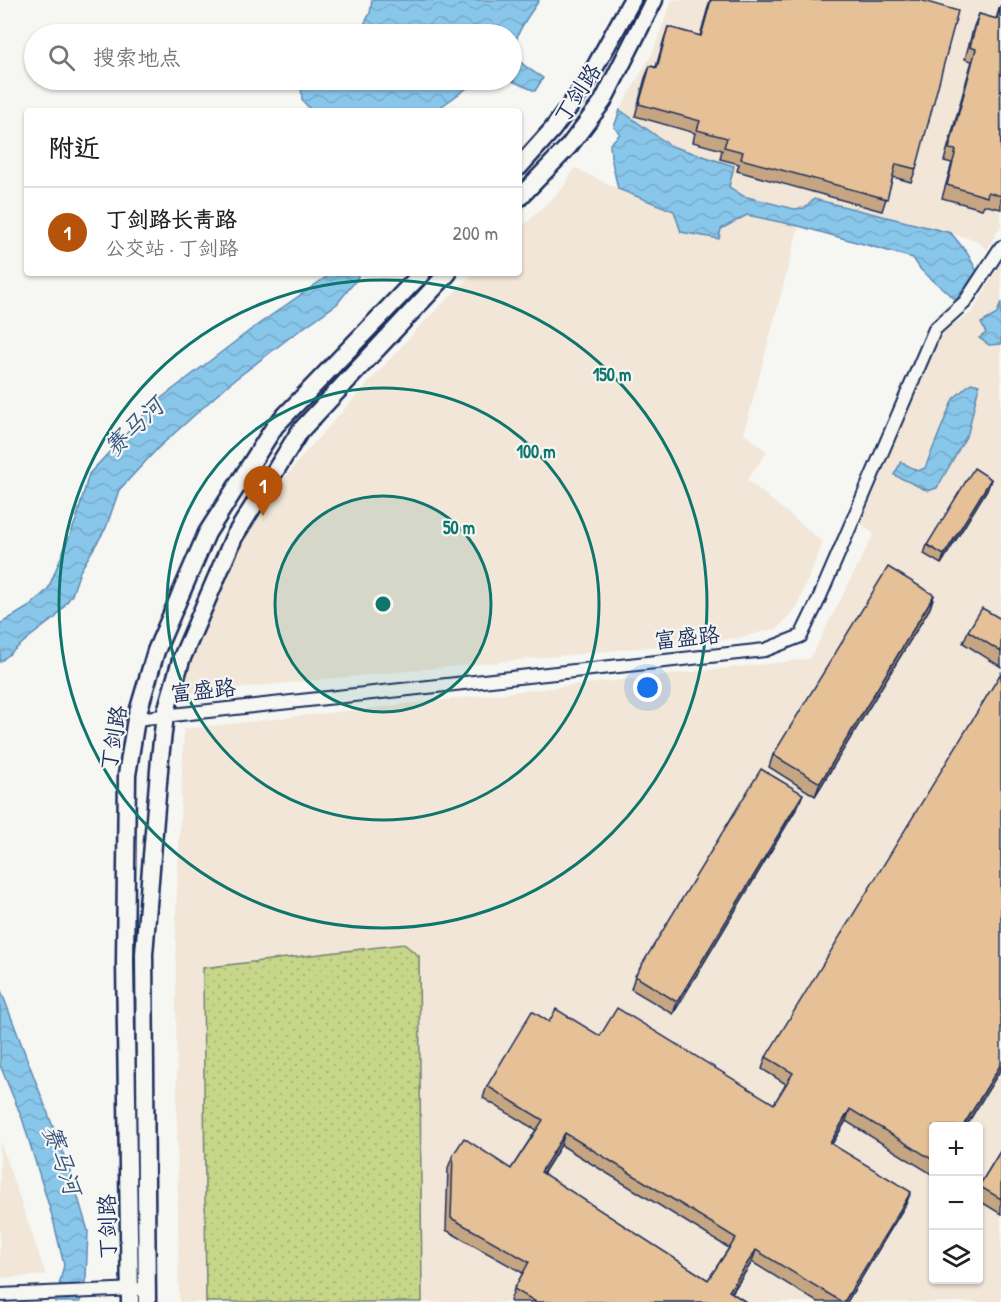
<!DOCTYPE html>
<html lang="zh">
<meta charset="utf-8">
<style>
:root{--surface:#fff;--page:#f2f2f2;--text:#222;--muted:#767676;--line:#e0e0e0;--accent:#b45309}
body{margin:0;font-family:"Patrick Hand","LXGW WenKai TC",sans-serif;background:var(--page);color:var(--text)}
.controls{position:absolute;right:18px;bottom:18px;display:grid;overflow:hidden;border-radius:6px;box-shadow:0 2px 4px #0004}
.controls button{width:54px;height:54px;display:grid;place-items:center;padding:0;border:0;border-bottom:2px solid var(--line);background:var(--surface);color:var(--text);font:30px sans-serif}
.you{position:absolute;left:648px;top:688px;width:21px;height:21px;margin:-15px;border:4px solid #fff;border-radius:50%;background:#1a73e8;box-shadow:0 0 0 9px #1a73e833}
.badge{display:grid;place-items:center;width:39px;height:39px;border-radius:50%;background:var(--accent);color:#fff;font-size:20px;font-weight:700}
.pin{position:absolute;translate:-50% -50px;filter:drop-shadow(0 2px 3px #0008)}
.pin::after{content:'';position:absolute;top:32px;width:21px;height:18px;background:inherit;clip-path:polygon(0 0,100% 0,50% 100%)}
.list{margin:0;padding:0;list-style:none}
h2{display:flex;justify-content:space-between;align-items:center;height:78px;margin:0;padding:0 24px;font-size:26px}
h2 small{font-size:20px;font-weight:400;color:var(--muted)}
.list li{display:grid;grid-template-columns:39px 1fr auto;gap:18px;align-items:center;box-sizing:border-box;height:90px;padding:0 24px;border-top:2px solid var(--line)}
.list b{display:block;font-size:22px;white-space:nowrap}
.list p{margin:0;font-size:20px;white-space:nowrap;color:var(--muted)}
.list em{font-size:20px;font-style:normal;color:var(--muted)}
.icon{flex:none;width:33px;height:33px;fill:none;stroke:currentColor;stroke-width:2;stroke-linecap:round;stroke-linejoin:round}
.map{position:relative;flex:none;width:1001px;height:1302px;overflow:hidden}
.search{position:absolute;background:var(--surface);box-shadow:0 2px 4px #0004;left:24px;top:24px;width:498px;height:66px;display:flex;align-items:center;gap:15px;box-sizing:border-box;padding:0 21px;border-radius:33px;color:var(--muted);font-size:22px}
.panel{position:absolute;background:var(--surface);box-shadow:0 2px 4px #0004;left:24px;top:108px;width:498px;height:168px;border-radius:6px}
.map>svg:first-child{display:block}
</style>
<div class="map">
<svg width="1001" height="1302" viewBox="0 0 1001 1302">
<defs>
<pattern id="grass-dots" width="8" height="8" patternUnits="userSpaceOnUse" patternTransform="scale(1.5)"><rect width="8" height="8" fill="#c8d689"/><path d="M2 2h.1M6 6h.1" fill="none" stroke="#abb879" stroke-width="1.8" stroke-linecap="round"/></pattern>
<pattern id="water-waves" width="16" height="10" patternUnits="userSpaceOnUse" patternTransform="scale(1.5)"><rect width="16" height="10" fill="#89c7ea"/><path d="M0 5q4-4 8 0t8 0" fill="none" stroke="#76abcb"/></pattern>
</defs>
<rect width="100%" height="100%" fill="#f6f6f2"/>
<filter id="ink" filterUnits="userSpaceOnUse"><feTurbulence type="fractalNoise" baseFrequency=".0167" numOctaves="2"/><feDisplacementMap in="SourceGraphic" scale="12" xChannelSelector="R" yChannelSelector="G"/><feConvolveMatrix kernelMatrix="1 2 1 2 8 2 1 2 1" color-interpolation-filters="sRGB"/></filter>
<g filter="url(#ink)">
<g fill="#f1e6d7" fill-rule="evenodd">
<path d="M672,0h329v225l-14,25 -11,-10 -162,-41 -9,9 -11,1 -51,-13 -14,-9 4,-21 -62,-20 -51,-36 33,-58z"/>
<path d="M575,168l43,21 102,40 27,-14 52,11 -55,207 23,19 -20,28 76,62 -27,66 -18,20 -41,10 -549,55 -5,-12 35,-89 42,-81 43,-56 118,-130 53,-52h45v-43l44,-42z"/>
<path d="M1001,262v1040h-822l-3,-306v-80l8,-187 626,-70 64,-125 -15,-12 80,-190 33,-19zM934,1126h44v154h-44z"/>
<path d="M0,1142l46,133 -46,3z"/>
</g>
<path fill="url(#grass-dots)" stroke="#728274" stroke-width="1.5" d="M404,944l15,12 3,346h-216l-3,-334z"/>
<g fill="url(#water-waves)" stroke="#5d8ab2" stroke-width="1.5">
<path d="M372,0h167c-10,17 -33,40 -19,61 5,7 16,12 23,17l-8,13 -25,-11h2v-46h-153l11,-21z"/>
<path d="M304,80h174l-43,31h-117l-8,-2 -8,-9 -1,-17z"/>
<path d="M620,110l51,36 63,20 -5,21 14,9 51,13 11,-1 9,-9 137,34 16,20 10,18 -21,29 -35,-30 -8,-12 -114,-32 -52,-11 -26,14 -2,10 -38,-7 -7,-21 -56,-22 -7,-32 -1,-13 10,-10 -6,-7z"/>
<path d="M330,273h29l-2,6 -20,25 -48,34 -60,46 -71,64 -39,42 -13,38 -26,43 -8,24 -16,22 -25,19 -31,26v-38l30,-18 18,-17 28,-69 13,-46 67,-72 97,-74 76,-53z"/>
<path d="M1001,302v42l-12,1 -10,-7 7,-5 -5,-10 16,-9z"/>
<path d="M971,383l8,2 -11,48 -31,55 -9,3 -34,-16 7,-13 17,9 7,-3 28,-69z"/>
<path d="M0,988l71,186 17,57 -2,47 -6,24h-25l9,-37 -11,-46 -31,-101 -22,-53z"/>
</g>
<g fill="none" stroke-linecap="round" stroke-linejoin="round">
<g stroke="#1b2f5e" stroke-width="16">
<g id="street">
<path d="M136,719l629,-69 36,-14 17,-35 117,-272 30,-27 36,-55"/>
<path d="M0,1295l137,-6"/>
</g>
</g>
<g stroke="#1b2f5e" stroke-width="21">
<g id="secondary">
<path d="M519,167l33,-37 32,-43 48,-87"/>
<path d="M519,198l50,-52 34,-45 51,-101"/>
<path d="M130,1302l-5,-340 2,-187 9,-56 20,-68 51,-118 68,-107 147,-153"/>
<path d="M147,1302l-3,-348 16,-196 5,-43 16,-55 53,-123 66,-106 148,-158"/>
</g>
</g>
<use href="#street" stroke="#f6f6f2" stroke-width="12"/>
<use href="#secondary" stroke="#f6f6f2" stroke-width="16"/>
</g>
<g fill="#c6a682" stroke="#1b2f5e" stroke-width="1.5" fill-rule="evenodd">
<path d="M710,0h210l-4,169 -5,13 -18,-5 -11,34 -145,-40 2,-7 -19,-5 2,-9 -29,-8 2,-9 -60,-17 10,-38 5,-12 6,1 8,-28 4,-12 32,9z"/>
<path d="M1000,6l1,203 -17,-4 -2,4 -40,-11 10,-35 -8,-2 28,-100 -7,-2 9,-33 5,-12 17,5z"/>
<path d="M991,479l-3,9 -47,76 -17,-10 3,-9z"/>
<path d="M934,595l-4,13 -115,188 -46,-29 4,-12z"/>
<path d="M1001,619v48l-38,-24 5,-12z"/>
<path d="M798,806l-125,208 -42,-25 4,-13z"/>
<path d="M549,1022l51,14 174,68 12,-20 -24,-15 4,-12 235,12 -35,57h-33v49l-87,-54 -14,23 74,60 -59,98h-30l-65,-40 -20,31 14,9h-235l-1,-1 4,-12 9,-16 -77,-43 2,-62 5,-13 58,14 25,-39 -53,-32 4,-12zM561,1145l168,103 -21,32 -165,-106z"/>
<path d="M1001,1150v64l-23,-14v-12l1,-2z"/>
</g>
<g fill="#a1876a" stroke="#1b2f5e" stroke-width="1.5">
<path d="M991,479l-3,9 -47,76 3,-9z"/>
<path d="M934,595l-4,13 -115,188 5,-13z"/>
<path d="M803,794l-5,12 -125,208 4,-12z"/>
<path d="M1001,1064v5l-35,57h-3z"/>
<path d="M850,1109l-4,12 -21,34 5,-12z"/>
<path d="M565,1133l-4,12 -25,40 5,-13z"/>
<path d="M911,1192l-5,12 -59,98h-3z"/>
<path d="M756,1250l-4,12 -27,40 4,-11z"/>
</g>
<g fill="#e6c197" stroke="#1b2f5e" stroke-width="1.5" fill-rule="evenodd">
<path d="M711,0h209l38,11 -42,158 -20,-5 -9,35 -146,-40 2,-7 -19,-5 3,-9 -30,-8 3,-9 -61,-17 11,-38 7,2 11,-41 33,9z"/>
<path d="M1000,6l1,190 -13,-4 -1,5 -40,-12 9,-35 -7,-1 27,-100 -6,-2 9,-33 18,5z"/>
<path d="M974,468l17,11 -47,76 -17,-10z"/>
<path d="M888,567l46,28 -114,188 -47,-28z"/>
<path d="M982,608l19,11v33l-33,-21z"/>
<path d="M1001,673v391l-38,62h-30v34l-83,-51 -20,34 81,49 -67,110h-2l-86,-52 -27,41 17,11h-210l-22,-13 15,-27 -78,-44 2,-63 11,-17 47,31 32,-49 -56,-34 45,-75 17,11 7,-13 44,27 17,-28 157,96 19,-31 -27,-16zM565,1133l171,105 -28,42 -167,-108z"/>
<path d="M761,769l42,25 -126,208 -42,-26z"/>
<path d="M1001,1150v49l-22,-13z"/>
</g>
</g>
<circle cx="383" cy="604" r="108" fill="#0f766e" fill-opacity=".12"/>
<g fill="none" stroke="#0f766e" stroke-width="3">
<circle cx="383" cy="604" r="108"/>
<circle cx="383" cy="604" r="216"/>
<circle cx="383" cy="604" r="324"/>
</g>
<g text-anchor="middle" stroke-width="4.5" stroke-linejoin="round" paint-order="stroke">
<g font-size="22" fill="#1b2f5e" stroke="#f6f6f2">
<text transform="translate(577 93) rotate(-57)" y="8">丁剑路</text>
<text transform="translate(687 637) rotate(-6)" y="8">富盛路</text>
<text transform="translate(203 690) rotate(-6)" y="8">富盛路</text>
<text transform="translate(113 738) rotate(-80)" y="8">丁剑路</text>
<text transform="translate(107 1227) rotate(-91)" y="8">丁剑路</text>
</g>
<g font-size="24" font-style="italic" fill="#365581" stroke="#f6f6f2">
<text transform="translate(134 427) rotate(-44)" y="8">赛马河</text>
<text transform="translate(62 1160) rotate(71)" y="8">赛马河</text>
</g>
</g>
<circle cx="383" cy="604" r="9" fill="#0f766e" stroke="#f6f6f2" stroke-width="3"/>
<g font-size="18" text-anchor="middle" font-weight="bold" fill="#0f766e" stroke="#f6f6f2" stroke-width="4.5" stroke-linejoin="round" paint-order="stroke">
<text x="612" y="381">150 m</text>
<text x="536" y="458">100 m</text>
<text x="459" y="534">50 m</text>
</g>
</svg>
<div class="controls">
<button>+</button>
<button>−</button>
<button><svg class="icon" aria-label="layers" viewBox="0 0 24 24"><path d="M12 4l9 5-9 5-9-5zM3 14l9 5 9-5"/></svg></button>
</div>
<div class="you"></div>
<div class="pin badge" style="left:263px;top:516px">1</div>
<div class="search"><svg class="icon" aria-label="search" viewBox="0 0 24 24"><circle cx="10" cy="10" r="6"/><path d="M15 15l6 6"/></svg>搜索地点</div>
<section class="panel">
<h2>附近<small></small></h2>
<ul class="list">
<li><span class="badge">1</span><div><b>丁剑路长青路</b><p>公交站 · 丁剑路</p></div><em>200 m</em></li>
</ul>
</section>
</div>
